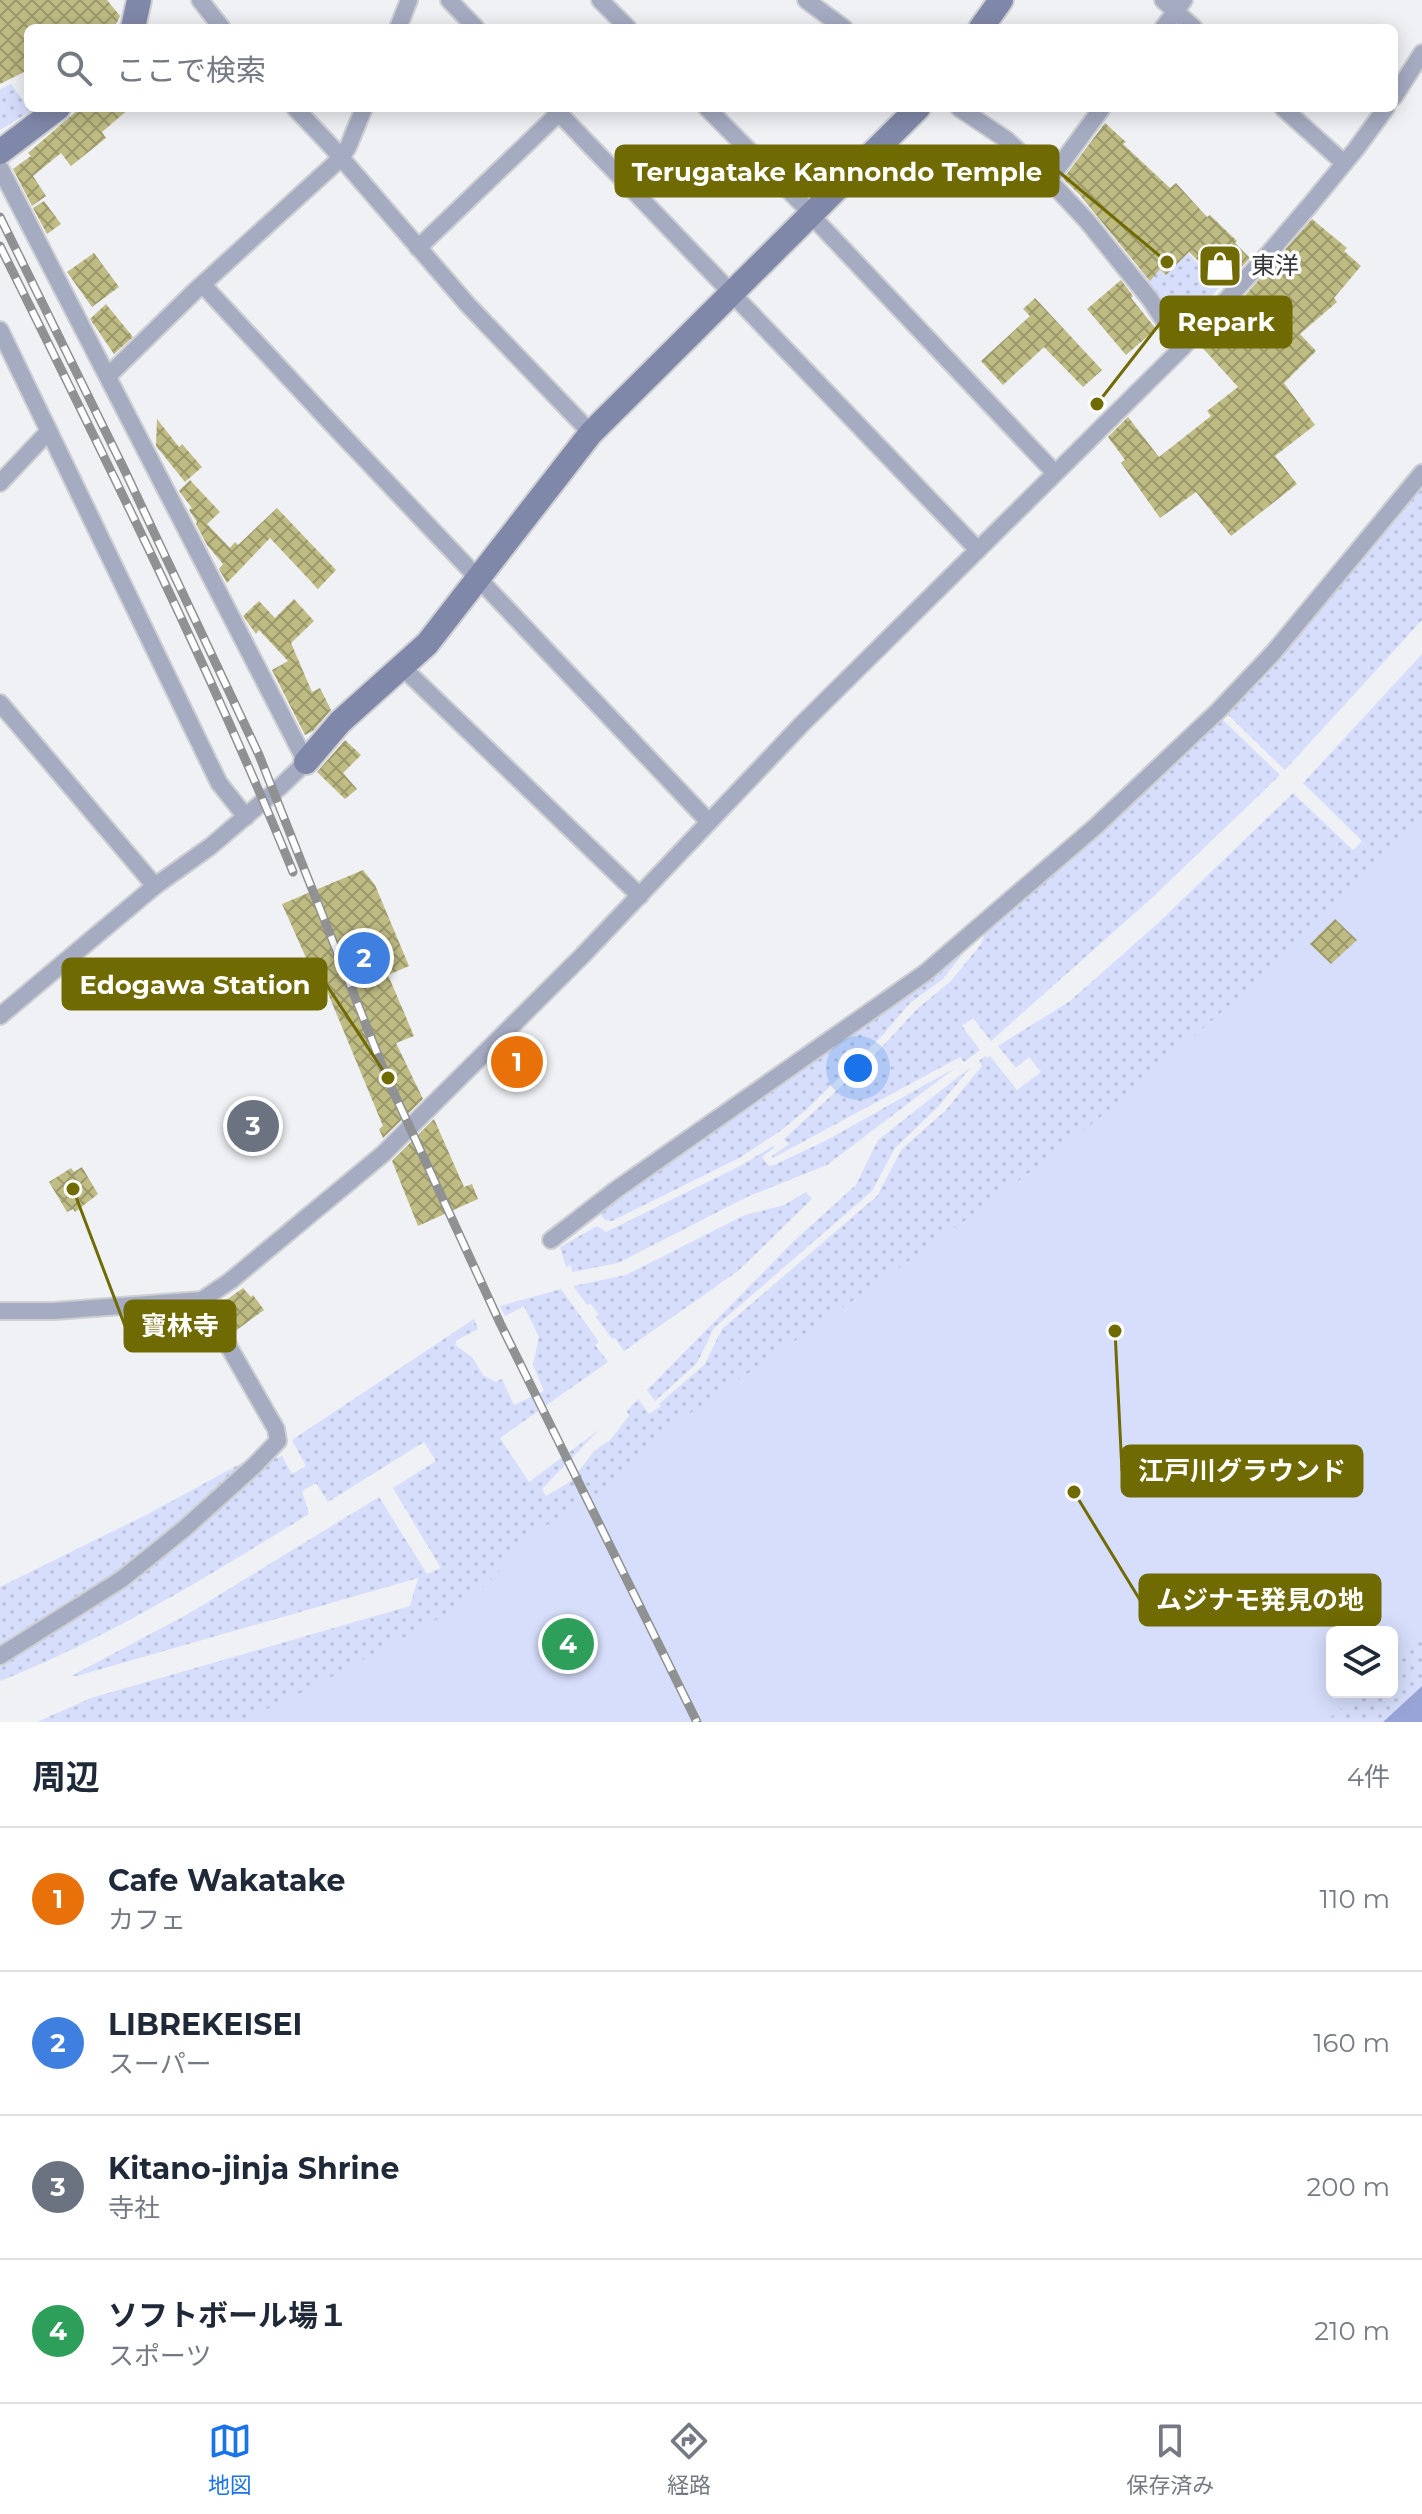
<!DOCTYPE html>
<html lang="ja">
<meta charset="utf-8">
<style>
:root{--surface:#fff;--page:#f6f6f7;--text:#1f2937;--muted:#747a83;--line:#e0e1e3;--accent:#1a73e8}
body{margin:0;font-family:Montserrat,"Noto Sans JP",sans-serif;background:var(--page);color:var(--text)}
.controls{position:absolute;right:24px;bottom:24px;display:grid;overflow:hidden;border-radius:12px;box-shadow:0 4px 20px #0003}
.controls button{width:72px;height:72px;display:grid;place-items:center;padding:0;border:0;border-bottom:2px solid var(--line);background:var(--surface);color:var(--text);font:40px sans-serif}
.you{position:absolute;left:858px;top:1068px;width:28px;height:28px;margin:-20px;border:6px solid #fff;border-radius:50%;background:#1a73e8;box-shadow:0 0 0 12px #1a73e833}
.badge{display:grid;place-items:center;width:52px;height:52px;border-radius:50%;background:var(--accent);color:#fff;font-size:26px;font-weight:700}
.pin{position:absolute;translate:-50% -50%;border:4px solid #fff;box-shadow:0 2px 8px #0006}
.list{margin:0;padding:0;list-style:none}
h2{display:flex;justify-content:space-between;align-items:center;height:104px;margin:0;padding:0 32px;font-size:34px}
h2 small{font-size:26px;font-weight:400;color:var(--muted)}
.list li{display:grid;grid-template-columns:52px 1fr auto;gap:24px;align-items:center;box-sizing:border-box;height:144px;padding:0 32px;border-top:2px solid var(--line)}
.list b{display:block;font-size:30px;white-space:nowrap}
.list p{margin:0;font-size:26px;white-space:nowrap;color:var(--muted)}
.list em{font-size:26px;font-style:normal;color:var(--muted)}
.icon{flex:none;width:44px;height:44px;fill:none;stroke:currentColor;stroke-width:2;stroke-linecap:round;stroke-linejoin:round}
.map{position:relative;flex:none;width:1422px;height:1722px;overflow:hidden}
.search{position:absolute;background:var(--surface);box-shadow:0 4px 20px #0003;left:24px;right:24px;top:24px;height:88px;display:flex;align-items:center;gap:20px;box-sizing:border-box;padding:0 28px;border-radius:12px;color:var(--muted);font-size:30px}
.sheet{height:680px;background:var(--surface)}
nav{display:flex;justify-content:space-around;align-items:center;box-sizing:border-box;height:112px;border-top:2px solid var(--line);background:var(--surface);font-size:22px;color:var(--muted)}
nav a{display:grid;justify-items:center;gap:4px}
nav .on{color:var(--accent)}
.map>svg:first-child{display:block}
</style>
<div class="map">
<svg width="1422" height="1722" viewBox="0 0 1422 1722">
<defs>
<pattern id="grass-dots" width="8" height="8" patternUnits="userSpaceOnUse" patternTransform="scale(2)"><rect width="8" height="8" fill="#d6defb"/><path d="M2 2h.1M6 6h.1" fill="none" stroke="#b8bfd8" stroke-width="1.8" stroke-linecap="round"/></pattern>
<pattern id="building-cross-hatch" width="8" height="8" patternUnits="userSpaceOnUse" patternTransform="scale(2)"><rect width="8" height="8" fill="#bebb83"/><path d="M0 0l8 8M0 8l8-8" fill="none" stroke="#9b996c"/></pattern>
</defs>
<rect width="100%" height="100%" fill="#f0f1f5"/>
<g fill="url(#grass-dots)" fill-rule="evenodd">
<path d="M11,84l20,27 -31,19v-41z"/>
<path d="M1173,237l47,50 -39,42 -44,-56z"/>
<path d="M1422,485v135l-137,150 -60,-58 84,-92z"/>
<path d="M1422,654v1032l-39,36h-1346l54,-24 319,-92 8,-28 -341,98h-6l117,-62 191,-117 48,77 14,-6 -48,-80 43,-27 -12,-19 -96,60 -12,-19 -14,8 7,23c-99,61 -200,124 -309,167v-15l125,-80 142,-125 15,-5 10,18 14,-8 -14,-26 182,-121 4,10 -21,11 -2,5 17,12 11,18 13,7 6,-3 12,26 30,-14 -11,-26 6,-28 -15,-31 -19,10 -5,-10 61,-17 38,53 -4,3 13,17 -108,76 29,44 70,-52 -57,59 4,7 25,-15 23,-30 16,-11 19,-24 -2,-5 11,-12 11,15 12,-8 -2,-2 46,-40 17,-35 155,-133 25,-47 43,-38 37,-45 -3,-5 6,-5 2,2 3,-2 27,34 24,-18 -12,-15 -13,11 -18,-22 72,-45 87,-77 136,-131 60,57 9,-9 -59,-58zM1332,1632h60v60h-60z"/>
<path d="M1220,717l60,58 -126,121 -163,145 -18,-23 -11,8 18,24 -16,12 -4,-5 -187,101 -1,-2 17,-12 -5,-5 87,-80 46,-50 34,-28 30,-37 6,-16z"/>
<path d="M974,940l-31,39 -33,24 -29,34 -74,72 -28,23 -40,26 -127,63 -7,-1 -5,-6 -33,21 -1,-2 259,-180z"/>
<path d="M971,1067l-33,40 -43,41 -23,43 -158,137 -17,35 -42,38 -8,-11 148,-150 61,-55 22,-45z"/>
<path d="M955,1068l-128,97 -80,32 -129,66 -46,9 -1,-7 -5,2 -6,-20 37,-21 9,6 134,-66 33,-20 2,1 -13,10 6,8 4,1 55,-26z"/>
<path d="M806,1192l6,7 -74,72 -114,80 -9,-13 -3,1 -16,-22 3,-2 -8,-11 -4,1 -14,-19 53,-11 119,-60 39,-10z"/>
<path d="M247,1460v4l-131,111 -116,74v-62l148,-73z"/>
</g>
<path fill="#d6defb" d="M1422,816v818l-30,31v-33h-60v60h29l-36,30h-1085l75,-36 141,-77 33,-27 44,-48 80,-51 18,-14 19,-26 26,-20c164,-114 331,-225 484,-355 12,-10 23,-23 35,-33 81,-68 154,-143 227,-219z"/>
<path fill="#98a4d6" d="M1422,1686v36h-39z"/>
<g fill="url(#building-cross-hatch)">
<path d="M0,0h107l13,16 -6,12h-86v42l-28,14z"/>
<path d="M80,108h50l-28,24 4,6 -35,28 -10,-13 -28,23 13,20 -14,10 -19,-37 18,-13 -3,-3z"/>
<path d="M1105,123l21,19 -3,2 47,44 6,-5 31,34 3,-2 27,26 -2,2 15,15 -26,28 -35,-34 -23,23 -6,-6 -10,12 -71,-87 -16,-15z"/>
<path d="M44,201l17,23 -14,10 -14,-26z"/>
<path d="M1312,219l35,29 -3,3 17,15 -27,32 3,4 -37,32 16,17 -32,32 31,42 -40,31 22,28 -66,52 -35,-44 -36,26 -39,-55 4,-3 -17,-23 20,-20 31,40 52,-41 -4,-5 31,-24 -38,-42 36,-36 -1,-2z"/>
<path d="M94,253l25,34 -27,20 -25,-35z"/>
<path d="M1121,280l12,16 -2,2 25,31 -30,26 -39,-46z"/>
<path d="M1035,298l67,72 -19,17 -39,-40 -41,38 -22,-24 49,-45 -7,-7z"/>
<path d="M106,304l27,33 -19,17 -24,-35z"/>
<path d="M157,419l22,28 3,-3 20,23 -17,15 -29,-36z"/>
<path d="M190,480l30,32 -13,12 23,24 5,-6 3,3 39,-37 59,62 -18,19 -48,-51 -43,45 -8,-14 4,-5 -16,-19 -11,-21 1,-2 -8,-12 3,-2 -13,-17z"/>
<path d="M294,599l20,22 -23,22 21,49 8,-4 11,22 -18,21 -8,4 -33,-65 16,-9 -29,-31 -3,4 -13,-18 16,-15 16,17z"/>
<path d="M345,740l16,15 -18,18 14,16 -12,10 -28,-27z"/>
<path d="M363,870l12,15 34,81 -21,9 26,61 -18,7 27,56 -40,39 -4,-9 4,-3 -63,-152 -5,4 -33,-74z"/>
<path d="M1335,919l22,21 -26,24 -21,-20z"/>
<path d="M255,1111l13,16 -18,15 -12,-16z"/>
<path d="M434,1119l30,68 8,-3 6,15 -60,27 -26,-65z"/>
<path d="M82,1167l16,27 -23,18 -2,-3 -6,3 -18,-30 22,-14 3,4z"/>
<path d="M243,1288l8,9 2,-2 11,15 -30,22 -16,-26z"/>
</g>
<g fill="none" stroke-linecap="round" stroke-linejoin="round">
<g stroke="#cecfd3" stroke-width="20">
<g id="street">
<path d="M200,0l22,28"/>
<path d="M449,0l27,28"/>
<path d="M600,0l28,28"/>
<path d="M806,0l38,28"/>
<path d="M1163,0l31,28"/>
<path d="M398,28l11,-28"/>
<path d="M1163,28l21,-28"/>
<path d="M1394,97l28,-44"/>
<path d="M295,108l36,38 137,159 123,128"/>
<path d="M554,108l424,442"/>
<path d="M707,108l104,105"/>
<path d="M959,108l48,32 42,40 38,41 63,78 32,49"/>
<path d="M1283,108l61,55"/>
<path d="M0,168l306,594 -26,25 -69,59 -56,40 -155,130"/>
<path d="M1049,180l53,-72"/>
<path d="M810,214l245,259"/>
<path d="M418,248l141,-135"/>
<path d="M203,285l127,137 379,400"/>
<path d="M0,330l219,453 27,34"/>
<path d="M109,375l86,-84 146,-133 7,-11 16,-39"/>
<path d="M0,483l49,-52"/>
<path d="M402,667l238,229"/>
<path d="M0,703l155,183"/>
<path d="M551,1240l66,-51 308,-216 170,-146 123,-116 55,-58 149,-180"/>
<path d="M0,1311h54l148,-11 28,-19 153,-127 200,-199 219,-231 380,-376 81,-88 47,-55 46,-56 30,-41"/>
<path d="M0,1656l122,-77 62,-50 70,-63 24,-25 -2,-12 -74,-129"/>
</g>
</g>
<g stroke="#cecfd3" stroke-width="28">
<g id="secondary">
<path d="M133,28l6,-28"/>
<path d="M981,28l20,-28"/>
<path d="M0,152l58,-44"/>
<path d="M306,762l34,-40 87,-78 164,-211 327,-325"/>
</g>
</g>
<use href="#street" stroke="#a5abc1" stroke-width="16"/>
<use href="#secondary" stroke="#8088a9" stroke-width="24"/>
<g stroke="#909193" stroke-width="9">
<g id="rail">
<path d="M0,217l125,254 134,284 128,323 113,245 197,399"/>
<path d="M0,246c102,206 206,413 293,626"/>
</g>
</g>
<use href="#rail" stroke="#fefeff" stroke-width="6" stroke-dasharray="18" stroke-linecap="butt"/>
</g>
<defs>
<g id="shop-square" transform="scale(2.3)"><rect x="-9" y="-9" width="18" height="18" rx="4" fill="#706a03" stroke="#fefeff"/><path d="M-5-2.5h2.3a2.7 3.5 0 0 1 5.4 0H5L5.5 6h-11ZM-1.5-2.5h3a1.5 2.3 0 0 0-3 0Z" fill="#fff"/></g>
</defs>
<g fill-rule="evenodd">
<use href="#shop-square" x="1220" y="266"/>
</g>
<g text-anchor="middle" stroke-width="7" stroke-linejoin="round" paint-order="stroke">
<g font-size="24" fill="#353637" stroke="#fefeff" text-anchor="start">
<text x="1251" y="274">東洋</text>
</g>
</g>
<path fill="none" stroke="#706a03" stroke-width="3" d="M1167 262L1058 171M1097 404L1161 322M388 1078L326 984M73 1189L125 1326M1115 1331L1122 1471M1074 1492L1140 1600"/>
<g fill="#706a03" stroke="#fefeff" stroke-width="3">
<circle cx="1167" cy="262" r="8"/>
<circle cx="1097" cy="404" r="8"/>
<circle cx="388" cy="1078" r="8"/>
<circle cx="73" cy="1189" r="8"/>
<circle cx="1115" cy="1331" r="8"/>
<circle cx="1074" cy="1492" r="8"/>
</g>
<g fill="#706a03" stroke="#706a03" stroke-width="3">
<rect x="616" y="146" width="442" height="50" rx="8"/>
<rect x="1161" y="297" width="130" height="50" rx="8"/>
<rect x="63" y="959" width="263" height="50" rx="8"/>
<rect x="125" y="1301" width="110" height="50" rx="8"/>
<rect x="1122" y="1446" width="240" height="50" rx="8"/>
<rect x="1140" y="1575" width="240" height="50" rx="8"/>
</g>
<g font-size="26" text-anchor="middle" font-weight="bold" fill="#fff">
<text x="837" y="181">Terugatake Kannondo Temple</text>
<text x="1226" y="331">Repark</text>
<text x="195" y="994">Edogawa Station</text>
<text x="180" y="1335">寶林寺</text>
<text x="1242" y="1480">江戸川グラウンド</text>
<text x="1260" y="1609">ムジナモ発見の地</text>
</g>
</svg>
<div class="controls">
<button><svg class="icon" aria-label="layers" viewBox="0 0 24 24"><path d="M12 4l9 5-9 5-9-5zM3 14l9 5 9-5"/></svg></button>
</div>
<div class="you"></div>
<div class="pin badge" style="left:517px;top:1062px;background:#e8710a">1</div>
<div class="pin badge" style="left:364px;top:958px;background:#3f7fe0">2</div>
<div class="pin badge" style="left:253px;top:1126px;background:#6b7280">3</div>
<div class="pin badge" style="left:568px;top:1644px;background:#2e9e5b">4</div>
<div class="search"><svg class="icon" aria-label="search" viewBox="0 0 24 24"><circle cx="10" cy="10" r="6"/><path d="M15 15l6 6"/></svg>ここで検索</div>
</div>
<section class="sheet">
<h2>周辺<small>4件</small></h2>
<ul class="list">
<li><span class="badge" style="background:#e8710a">1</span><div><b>Cafe Wakatake</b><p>カフェ</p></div><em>110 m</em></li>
<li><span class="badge" style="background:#3f7fe0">2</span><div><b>LIBREKEISEI</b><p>スーパー</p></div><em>160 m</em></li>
<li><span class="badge" style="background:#6b7280">3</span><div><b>Kitano-jinja Shrine</b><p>寺社</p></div><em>200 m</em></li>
<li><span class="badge" style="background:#2e9e5b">4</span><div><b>ソフトボール場１</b><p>スポーツ</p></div><em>210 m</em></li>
</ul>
</section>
<nav>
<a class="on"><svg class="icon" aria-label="map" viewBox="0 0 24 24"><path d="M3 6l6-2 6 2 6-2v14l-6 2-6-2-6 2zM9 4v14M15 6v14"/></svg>地図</a>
<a><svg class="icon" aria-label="directions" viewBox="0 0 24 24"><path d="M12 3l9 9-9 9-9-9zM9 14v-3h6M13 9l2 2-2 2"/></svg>経路</a>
<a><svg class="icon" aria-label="saved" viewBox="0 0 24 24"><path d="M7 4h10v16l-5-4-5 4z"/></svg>保存済み</a>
</nav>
